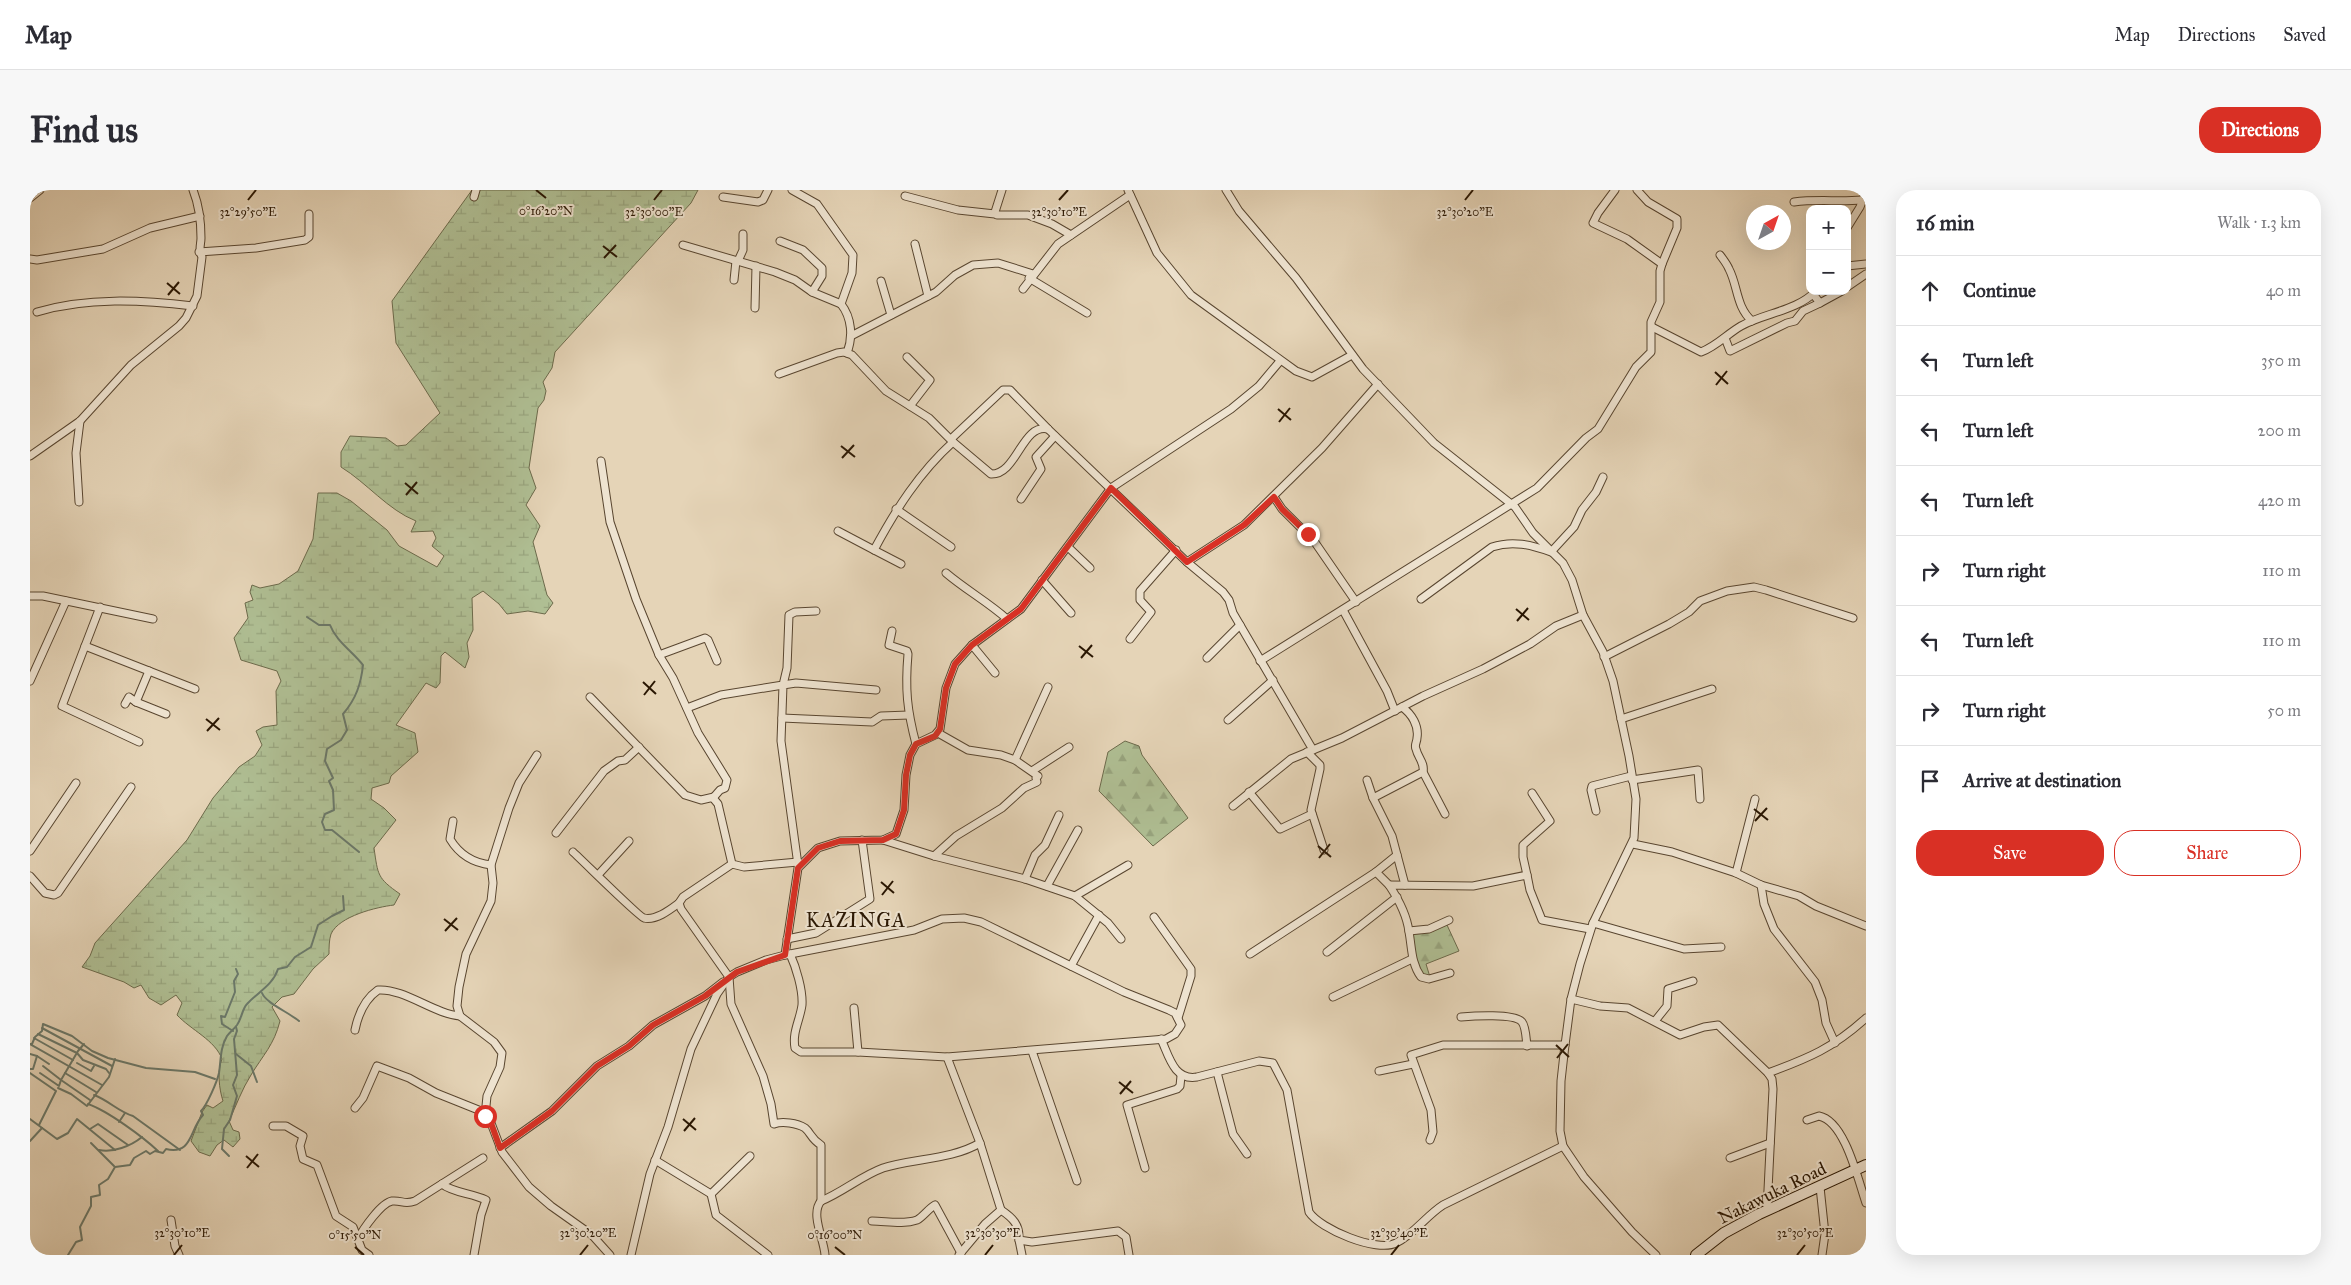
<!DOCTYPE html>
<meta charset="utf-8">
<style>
:root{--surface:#fff;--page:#f7f7f7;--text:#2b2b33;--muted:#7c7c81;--line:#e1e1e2;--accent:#d93025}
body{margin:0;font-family:"IM FELL Great Primer",serif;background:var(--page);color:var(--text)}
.controls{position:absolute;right:15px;top:15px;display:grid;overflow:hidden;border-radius:10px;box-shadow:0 5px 20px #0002}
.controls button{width:45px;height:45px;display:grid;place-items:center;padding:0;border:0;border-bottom:1px solid var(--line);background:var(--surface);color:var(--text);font:25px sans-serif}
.compass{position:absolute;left:1716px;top:15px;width:45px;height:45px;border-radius:50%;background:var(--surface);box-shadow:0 5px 20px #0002;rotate:40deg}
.stop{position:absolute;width:15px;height:15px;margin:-11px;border:4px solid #d93025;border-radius:50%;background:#fff}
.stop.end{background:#d93025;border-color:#fff;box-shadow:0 1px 5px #0008}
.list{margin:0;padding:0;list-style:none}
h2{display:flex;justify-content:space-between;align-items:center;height:65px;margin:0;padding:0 20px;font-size:21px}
h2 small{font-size:16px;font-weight:400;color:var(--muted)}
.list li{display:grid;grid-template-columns:32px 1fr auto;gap:15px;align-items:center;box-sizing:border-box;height:70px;padding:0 20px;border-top:1px solid var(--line)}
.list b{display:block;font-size:19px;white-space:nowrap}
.list em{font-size:16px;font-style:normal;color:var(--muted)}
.actions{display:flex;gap:10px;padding:15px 20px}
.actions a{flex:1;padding:11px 0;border:1px solid var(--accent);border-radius:20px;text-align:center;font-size:18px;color:var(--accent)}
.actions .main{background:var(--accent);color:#fff}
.icon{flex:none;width:28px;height:28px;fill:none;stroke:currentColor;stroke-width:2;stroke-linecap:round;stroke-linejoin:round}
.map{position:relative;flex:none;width:1836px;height:1065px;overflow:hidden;border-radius:20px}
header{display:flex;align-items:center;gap:30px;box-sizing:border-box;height:70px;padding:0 25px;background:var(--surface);border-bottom:1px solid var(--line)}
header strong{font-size:24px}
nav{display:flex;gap:28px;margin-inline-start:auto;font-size:18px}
.intro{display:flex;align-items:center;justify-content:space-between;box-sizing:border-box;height:120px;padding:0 30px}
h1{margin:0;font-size:35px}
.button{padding:12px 22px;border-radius:20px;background:var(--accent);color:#fff;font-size:18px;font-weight:700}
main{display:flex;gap:30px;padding:0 30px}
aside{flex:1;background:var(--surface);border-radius:20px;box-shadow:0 5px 20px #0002}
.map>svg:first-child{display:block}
</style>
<header>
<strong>Map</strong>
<nav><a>Map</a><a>Directions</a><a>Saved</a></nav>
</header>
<div class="intro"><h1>Find us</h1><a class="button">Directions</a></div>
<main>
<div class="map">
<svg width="1836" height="1065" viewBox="0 0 1836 1065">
<defs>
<pattern id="forest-firs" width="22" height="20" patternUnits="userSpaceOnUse" patternTransform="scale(1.25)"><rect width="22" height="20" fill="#afbe93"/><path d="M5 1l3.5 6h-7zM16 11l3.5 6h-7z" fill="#97a37d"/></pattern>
<pattern id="wetland-marsh" width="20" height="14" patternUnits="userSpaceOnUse" patternTransform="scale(1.25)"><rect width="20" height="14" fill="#afbe93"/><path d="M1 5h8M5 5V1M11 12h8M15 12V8" fill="none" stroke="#97a37d"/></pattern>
</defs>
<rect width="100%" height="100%" fill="#e5d4b7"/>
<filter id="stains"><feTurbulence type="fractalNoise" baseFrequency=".004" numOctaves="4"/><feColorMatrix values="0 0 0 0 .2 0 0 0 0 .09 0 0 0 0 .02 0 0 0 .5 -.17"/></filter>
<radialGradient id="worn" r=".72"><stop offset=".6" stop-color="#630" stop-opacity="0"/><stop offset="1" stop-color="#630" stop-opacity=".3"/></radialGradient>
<g fill="url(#forest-firs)" stroke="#6c6a4b">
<path d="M1095,551l14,5 3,9 46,63 -35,28 -54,-55 9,-39z"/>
<path d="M1417,735l12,26 -33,13 4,13 -7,-2 -9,-16 -3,-26z"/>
</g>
<path fill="url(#wetland-marsh)" stroke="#6c6a4b" d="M442,0h226l-7,13 -136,149 -3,16 -9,14 3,9 -2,9 -6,8 -9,60 7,20 -10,17 14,21 -7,16 14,53 6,8 -8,11 -17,-3 -21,3 -8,-10 -16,-13 -11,7 1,32 -6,13 2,14 -4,11 -20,-16 -4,4 -1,27 -4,5 -10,-5 -30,42 19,8 3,19 -27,24 -2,7 -17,5 -1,11 13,9 12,12 -22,28c4,27 3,30 26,46l-6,11c-17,2 -55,11 -63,29 -2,6 -2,14 -2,20l-16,15 -19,25 -12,3 -10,10 8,14c-6,24 -17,34 -29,54 -9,14 -15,31 -22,46l4,9 6,2 1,7 -7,8 -9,-7 -7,5 -7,11 -11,-4 -8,-11 11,-29 5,-7 6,3 10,-7c-4,-12 -6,-31 -1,-42 -7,-19 -31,-29 -45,-44l5,-12 -6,-8 -15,10 -12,-7 -8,-13 -7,3 -10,-6 -42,-15 8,-11 5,-13 92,-103 26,-42 26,-31 16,-11 7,-11 -6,-14 7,-4 14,-2 -1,-34 5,-10 -4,-10 -36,-11 -7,-22 14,-20 -3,-15 8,-3 -3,-8 2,-7 8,3 19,-4 19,-13 15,-32 5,-46h19l14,8 36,29 12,16 38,21 7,-11 -12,-10 4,-8 -3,-7 -22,1 5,-11c-28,-11 -49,-38 -75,-54v-15l9,-16 36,2 11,8 9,-1 34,-32 -44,-70 -4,-42z"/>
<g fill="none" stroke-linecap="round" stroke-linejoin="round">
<g stroke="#6b7869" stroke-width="2">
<path d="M277,427l12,8h11c6,16 22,26 33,40 -2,19 -7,34 -20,49l4,16 -6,10 -14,9 -2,12 8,17 -4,3 4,9 1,20 -9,4 -3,8 3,8h7l27,22"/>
<path d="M232,803c4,10 26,19 37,28"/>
<path d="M12,838l70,38"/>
<path d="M203,841l-11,-7 -1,-8 4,1 10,-25 -1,-11 4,-7 -2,-5"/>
<path d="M8,844l39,19 6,7 23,9 3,4"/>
<path d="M4,848l39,22"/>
<path d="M0,854h2l3,-7 7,-6 1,-7 29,12 20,15 16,7 38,10 49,4 20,7"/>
<path d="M0,854l72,41"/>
<path d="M54,854l-6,7 -17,29 29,20"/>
<path d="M0,864l7,2 12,8"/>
<path d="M206,864l15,12 6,16"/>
<path d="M47,873l14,8 3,-5"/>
<path d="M0,879h3l4,-13"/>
<path d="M0,883l26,18 -17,34"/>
<path d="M10,883l19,13 2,-6 -18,-14"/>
<path d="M35,883l31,19"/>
<path d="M28,898l13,6 16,12 22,-29 6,-18"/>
<path d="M64,905c14,5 25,17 39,21l47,34"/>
<path d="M58,914c20,7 55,33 70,47"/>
<path d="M0,929l27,20 11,-6 9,-14 38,31"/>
<path d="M89,932l6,-9"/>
<path d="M60,939l8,-5 30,21"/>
<path d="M0,951l12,-13"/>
<path d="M61,953l23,23"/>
<path d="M69,960c14,3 32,-4 43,-13"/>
<path d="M199,966l-7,-7 2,-20 6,-9 7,-24 -4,-11 4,-10 -3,-36 3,-8 -1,-4"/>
<path d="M38,1065l8,-13 6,-2 -2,-13 11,-21v-9l9,-2 -1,-10 9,-6 7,-12 15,-2 4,-7 12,-7 4,3 5,-3 8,2 3,-4c27,6 23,-19 37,-34l-2,-4c6,-6 16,-29 18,-38 2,-13 1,-25 8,-37 3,-4 7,-7 10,-11 5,-7 5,-16 10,-21 11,-12 26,-19 31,-35l9,-2 8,-10 16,-10 7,-22 14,-9 12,-6 -1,-14"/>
</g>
<g stroke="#594630" stroke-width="9">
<g id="minor">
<path d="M762,0l25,14 36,51 -1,18 -11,31c11,14 12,33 6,49"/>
<path d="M972,0l-7,22 2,3h31l24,9 19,11"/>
<path d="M1098,0l29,63 34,42 105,76 16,6 40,-22"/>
<path d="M1196,0l13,21 57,67 67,91 71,74 81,64 18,26 30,30 9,17 11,35 20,37 10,29 16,75 7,43 -2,39 -41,85 -13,41 -9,35 -6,46 -4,36 -1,50 3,15 21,31 48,55 24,23"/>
<path d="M1607,0l11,12 29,17v9l-15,36"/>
<path d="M875,6l53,14 37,4"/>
<path d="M444,7l2,-7"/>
<path d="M693,7l35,5 5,-2 5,-10"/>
<path d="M0,8l10,-8"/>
<path d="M1764,12c23,-3 45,0 68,-2"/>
<path d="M1817,38l13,-21 6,-16"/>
<path d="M750,51l23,9 19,18v8l-10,16"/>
<path d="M885,54l13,52"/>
<path d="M653,55l92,27 20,8 17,12 29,12"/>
<path d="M169,62l57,-4 49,-8 4,-3v-23"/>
<path d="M1690,65c3,4 7,9 9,14 9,17 7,38 23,52"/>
<path d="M0,69l7,1 66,-11 47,-21 50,-12"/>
<path d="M708,71l5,-11v-16"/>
<path d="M1817,76l19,-2"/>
<path d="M999,88l58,35"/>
<path d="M704,90l2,-19"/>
<path d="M851,91l10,34"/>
<path d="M1817,97l19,-13"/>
<path d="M993,99l35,-45 72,-49"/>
<path d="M1783,104l7,9 22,-12"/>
<path d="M725,118l1,-42"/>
<path d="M7,122c50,-15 105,-12 156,-6"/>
<path d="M1622,137l49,25c16,-6 26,-18 40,-26 23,-13 56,-15 75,-35"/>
<path d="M821,146l85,-44 19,-17 18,-10 25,-2 35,11"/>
<path d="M1695,148l5,13 57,-28 8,-2 8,-10 17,-8"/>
<path d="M877,167l23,23 -20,26"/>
<path d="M749,184l58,-21 7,-1 8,3 34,36 43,27 24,24 38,32c26,1 31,-51 57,-45"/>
<path d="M921,249l52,-49h7l38,39 139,133 57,-37 78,-77 56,-64"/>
<path d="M0,266l50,-35 51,-56 48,-39 7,-8 11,-22 5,-39c-4,-7 -1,-12 -1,-19 0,-16 -2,-33 -8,-48"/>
<path d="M571,271l9,61 26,77 23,56 14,23 25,55 29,47 -2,8 -5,2 -7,8"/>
<path d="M1244,307l8,12 32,32 42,61"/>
<path d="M991,309l20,-30 -5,-12 19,-21"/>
<path d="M49,312l-3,-49 4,-32"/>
<path d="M866,319l55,38"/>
<path d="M808,341l36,19"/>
<path d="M1038,357l22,21"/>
<path d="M1157,372l36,30 6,8 4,13 80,137"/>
<path d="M871,374l-27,-14c22,-41 45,-77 79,-108"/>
<path d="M916,383c20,17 42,29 61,46"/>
<path d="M1012,390l29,33"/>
<path d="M0,406h13l110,23"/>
<path d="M1391,409l71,-52c21,-7 39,-2 59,5l23,-25 8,-17 14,-18 7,-15"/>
<path d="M70,417l-38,99 77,36"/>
<path d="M1313,420l44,81 8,20"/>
<path d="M862,441l-3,14 18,6 1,3c-3,35 -1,56 8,90"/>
<path d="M1100,449l21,-27 -11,-12v-9l36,-41"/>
<path d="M942,455l23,28"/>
<path d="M55,456l110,43"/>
<path d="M629,465l46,-17 3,2 9,21"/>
<path d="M1574,467l65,-33 20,-12 11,-11 27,-10 27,-4 12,3 87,28"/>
<path d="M1177,468l33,-33"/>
<path d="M1230,471l277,-173 49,-50 12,-9 38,-62 15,-15v-30l9,-20v-31l2,-7 -35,-25 -34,-16 5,-10 17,-23"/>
<path d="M0,491l36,-80"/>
<path d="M560,507l95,98 16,5 13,-3 -1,1 5,6 14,60 12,3 54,-5"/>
<path d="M106,512l30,12"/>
<path d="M95,514l4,-7 7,5 13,-31"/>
<path d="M1372,517c10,7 17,19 15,31 0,4 -3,7 -1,11 2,9 9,14 7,23l-50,26 19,38 13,49"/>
<path d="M657,518l34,-13 62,-10 4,-17 2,-53 6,-3 21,-1"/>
<path d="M752,528l90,4 9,-6 28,-1"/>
<path d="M1591,529l91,-30"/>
<path d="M1198,530l45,-40"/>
<path d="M1277,562l13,13v4l-9,41 13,40"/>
<path d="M985,570l33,-73"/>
<path d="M1002,581l37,-24"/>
<path d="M1393,582l22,42"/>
<path d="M1337,590l6,18"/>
<path d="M1602,590l66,-10 2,29"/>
<path d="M1219,602l31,37 32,-15"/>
<path d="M1203,616l58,-47 51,-21 81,-42 60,-27 47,-25 26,-18 27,-11"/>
<path d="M1566,621l-5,-21 1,-4 39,-10"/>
<path d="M423,631l-3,18c9,15 23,24 41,26"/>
<path d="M526,643l48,-62 14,-10 7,-1 14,-13"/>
<path d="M853,650l51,16 91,23 50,17 33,27 13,16"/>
<path d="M1603,654l39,8 64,21 25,12 38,11 17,10 50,20"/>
<path d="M0,661l46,-68"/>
<path d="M543,662c10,9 66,65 71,66 12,3 27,-9 35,-15"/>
<path d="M904,666l22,-20 46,-28 22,-20 13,-6 -1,-4 2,-2 -23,-16 -14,-5 -33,-5 -30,-17"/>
<path d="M702,674l-49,33 -4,6 2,6 48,68 2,27 32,72 8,28 3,20c8,-3 23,-1 31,4 6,5 6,11 16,17v56"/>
<path d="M768,675l-17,-124 2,-56 13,-2 80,7"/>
<path d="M1346,682l13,13"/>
<path d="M1706,683l19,-74"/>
<path d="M568,685l31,-34"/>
<path d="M1497,685l-4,-18v-12l27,-24 -18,-28"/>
<path d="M0,686l15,17 9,2 4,-2 73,-106"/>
<path d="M995,689l10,-24 10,-10 14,-30"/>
<path d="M1731,695l3,19 10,25 41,53 7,18 4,23 9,20"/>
<path d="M1017,696l31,-56"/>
<path d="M1045,706l53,-31"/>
<path d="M1124,727l37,52v7l-13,42"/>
<path d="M1563,733l91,26 37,-2"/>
<path d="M1379,741l20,-2 20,-9"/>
<path d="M757,749l29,-6 54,-34 -8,-59"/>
<path d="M1297,762l70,-55"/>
<path d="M1220,764l126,-82 21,-17"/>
<path d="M755,765l13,-87 20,-20 22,-7 43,-1 13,-6 8,-24 2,-35 4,-20 6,-11 19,-9 5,-6 6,-41 9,-24 17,-19 49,-36 90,-121 120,-79 28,-23 21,-25"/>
<path d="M1041,776l28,-51"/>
<path d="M1420,783l-21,6 -8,-2c-10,-14 -9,-29 -12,-45 -2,-17 -10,-32 -20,-47l84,1 54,-11 3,15 12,30 48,9"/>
<path d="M1303,807l79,-38"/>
<path d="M1541,809l29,7 28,2 52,27 24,-8 14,-2 50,48 4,6 1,10 -6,121"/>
<path d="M824,818l4,44"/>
<path d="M1431,827c11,-1 54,-4 61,5 4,5 4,17 5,24"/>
<path d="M1625,831l12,-15 1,-17 25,-8"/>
<path d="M325,840c3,-15 10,-31 23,-40 26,-2 56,24 82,26"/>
<path d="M1131,849c8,17 13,42 36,38l62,-16 14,2 14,27 22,122c11,17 68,41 87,31 18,-9 30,-27 47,-38l120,-59"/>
<path d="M1002,861l45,130"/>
<path d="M917,867l33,86 21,67 -16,14 -26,31"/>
<path d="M1349,881l34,-7"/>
<path d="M1187,882l16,62 14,20"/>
<path d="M1738,883c41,-15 65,-25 98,-55"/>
<path d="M325,918l8,-10 14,-32 32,12 27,15 45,18 10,12 11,29 27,35 22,19 41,29 18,20"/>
<path d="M455,926l2,-20 13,-29 2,-14 -8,-11 -34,-26 -3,-10 2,-19 7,-33 25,-53 2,-18 -2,-18 18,-57 10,-25 18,-28"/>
<path d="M1777,930l12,-4c26,5 39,64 47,87"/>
<path d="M243,936h13l17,10 -3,10 3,13 14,6 19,51 17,11 9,23 7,5"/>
<path d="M1400,950l3,-8 -2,-22 -20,-55 32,-10h122"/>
<path d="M470,958l52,-37 45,-45 32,-20 24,-21 52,-29 18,-14"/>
<path d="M1700,968l40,-15"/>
<path d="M625,970l56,34 5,21 52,40"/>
<path d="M1115,978l-18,-63 50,-16 3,-3 1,-10"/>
<path d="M412,994c11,9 30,9 44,16l-5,15 -7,40"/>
<path d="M1790,997l5,47 -3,21"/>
<path d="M681,1004l39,-38"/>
<path d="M971,1020c12,8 19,15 18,30l13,2 86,-11 8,6 3,18"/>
<path d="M141,1030l4,26 4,9"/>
<path d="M842,1031c14,0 31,4 45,-1 6,-3 12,-12 18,-15l26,48"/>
<path d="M328,1049c5,-10 23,-36 34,-38 10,-1 12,4 23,0l68,-43"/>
<path d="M989,1050l3,15"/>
<path d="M601,1065l19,-81 18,-47 23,-78 26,-55 12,-17 8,-5 29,-12 19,-5 129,-25 28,-11 22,-1 17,4 143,70 45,18 6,3 6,12 -6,9 -9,5 -219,18 -89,-5h-57l-6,-4c-3,-16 5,-28 7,-43 1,-15 -6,-38 -12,-51"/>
<path d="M795,1065c-1,-16 -15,-41 -4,-54 22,-9 40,-25 62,-33 31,-10 68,-8 97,-25"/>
</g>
</g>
<g stroke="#2a1703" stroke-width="12">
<path id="secondary" d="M1666,1065l28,-22 35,-19 107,-49"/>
</g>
<use href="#minor" stroke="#eee3d0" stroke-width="7"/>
<use href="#secondary" stroke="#eee3d0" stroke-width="10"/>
</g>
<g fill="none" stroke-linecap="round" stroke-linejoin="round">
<path stroke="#d93025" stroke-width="6" d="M455,926l6,7 9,25 52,-37 45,-45 32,-20 24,-21 52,-29 32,-24 48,-17 13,-87 20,-20 22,-7 43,-1 13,-6 8,-24 2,-35 4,-20 6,-11 19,-8 5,-7 6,-41 9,-24 17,-19 49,-36 90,-121 76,74 57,-37 30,-28 8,12 26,25"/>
</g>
<path fill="none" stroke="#2a1703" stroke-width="2" d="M506,0l10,8M218,10l8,-10M624,10l8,-10M1029,10l9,-10M1435,10l8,-10M573,56l14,11M574,68l12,-13M137,93l13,11M138,105l11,-13M1685,182l13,12M1686,195l11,-14M1248,219l13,11M1249,232l11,-14M811,256l14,11M812,268l12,-13M375,293l13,11M376,305l11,-13M1486,419l13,11M1487,431l11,-13M1049,456l14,11M1051,468l11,-13M613,492l13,12M614,505l11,-14M176,529l14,11M177,541l12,-13M1724,619l14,11M1725,631l12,-13M1288,656l13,11M1289,668l11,-14M851,692l13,11M852,705l11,-14M414,729l14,11M415,741l12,-13M1526,855l13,12M1527,868l11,-14M1089,892l14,11M1090,904l11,-13M653,929l13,11M654,941l11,-13M216,966l13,11M217,978l11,-14M325,1057l9,8M805,1057l10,8M144,1065l8,-10M550,1065l8,-10M955,1065l8,-10M1361,1065l8,-10M1767,1065l8,-10"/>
<g text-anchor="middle" stroke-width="4" stroke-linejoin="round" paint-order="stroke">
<g font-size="18" fill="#2a1703" stroke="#eee3d0">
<text transform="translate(1742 1003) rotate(-26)" y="6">Nakawuka Road</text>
</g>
<g font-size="20" letter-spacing="1" fill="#2a1703" stroke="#eee3d0">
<text x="826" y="737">KAZINGA</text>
</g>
</g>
<g font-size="12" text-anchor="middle" fill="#2a1703" stroke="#eee3d0" stroke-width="4" stroke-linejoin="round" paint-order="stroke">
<text x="516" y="25">0°16'20"N</text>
<text x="218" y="26">32°29'50"E</text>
<text x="624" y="26">32°30'00"E</text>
<text x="1029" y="26">32°30'10"E</text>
<text x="1435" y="26">32°30'20"E</text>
<text x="152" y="1047">32°30'10"E</text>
<text x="558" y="1047">32°30'20"E</text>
<text x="963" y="1047">32°30'30"E</text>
<text x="1369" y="1047">32°30'40"E</text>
<text x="1775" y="1047">32°30'50"E</text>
<text x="325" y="1049">0°15'50"N</text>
<text x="805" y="1049">0°16'00"N</text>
</g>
<rect width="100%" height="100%" filter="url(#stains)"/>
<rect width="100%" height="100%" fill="url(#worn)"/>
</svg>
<div class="controls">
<button>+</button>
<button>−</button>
</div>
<svg class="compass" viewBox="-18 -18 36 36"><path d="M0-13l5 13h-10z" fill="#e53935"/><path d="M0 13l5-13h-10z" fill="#7c7c81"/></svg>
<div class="stop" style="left:455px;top:926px"></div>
<div class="stop end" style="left:1278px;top:344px"></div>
</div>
<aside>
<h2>16 min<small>Walk · 1.3 km</small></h2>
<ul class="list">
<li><svg class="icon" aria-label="ahead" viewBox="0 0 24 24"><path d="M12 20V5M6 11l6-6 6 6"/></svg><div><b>Continue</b></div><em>40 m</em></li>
<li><svg class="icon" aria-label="left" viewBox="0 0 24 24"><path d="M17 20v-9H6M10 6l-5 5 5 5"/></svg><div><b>Turn left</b></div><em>350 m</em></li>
<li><svg class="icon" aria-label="left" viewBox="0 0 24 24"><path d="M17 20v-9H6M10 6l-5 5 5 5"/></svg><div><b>Turn left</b></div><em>200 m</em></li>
<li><svg class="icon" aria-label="left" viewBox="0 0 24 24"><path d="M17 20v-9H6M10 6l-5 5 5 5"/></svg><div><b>Turn left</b></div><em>420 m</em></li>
<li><svg class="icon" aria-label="right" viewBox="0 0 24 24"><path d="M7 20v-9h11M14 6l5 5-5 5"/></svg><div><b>Turn right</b></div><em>110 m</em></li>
<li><svg class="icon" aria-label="left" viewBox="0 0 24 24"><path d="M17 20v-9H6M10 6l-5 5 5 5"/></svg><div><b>Turn left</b></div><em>110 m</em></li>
<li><svg class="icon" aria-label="right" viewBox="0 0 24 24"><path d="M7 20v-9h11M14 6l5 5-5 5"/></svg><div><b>Turn right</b></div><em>50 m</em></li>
<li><svg class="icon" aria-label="arrive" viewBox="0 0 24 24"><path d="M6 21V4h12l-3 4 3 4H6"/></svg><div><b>Arrive at destination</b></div></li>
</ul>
<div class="actions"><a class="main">Save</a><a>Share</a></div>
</aside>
</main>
